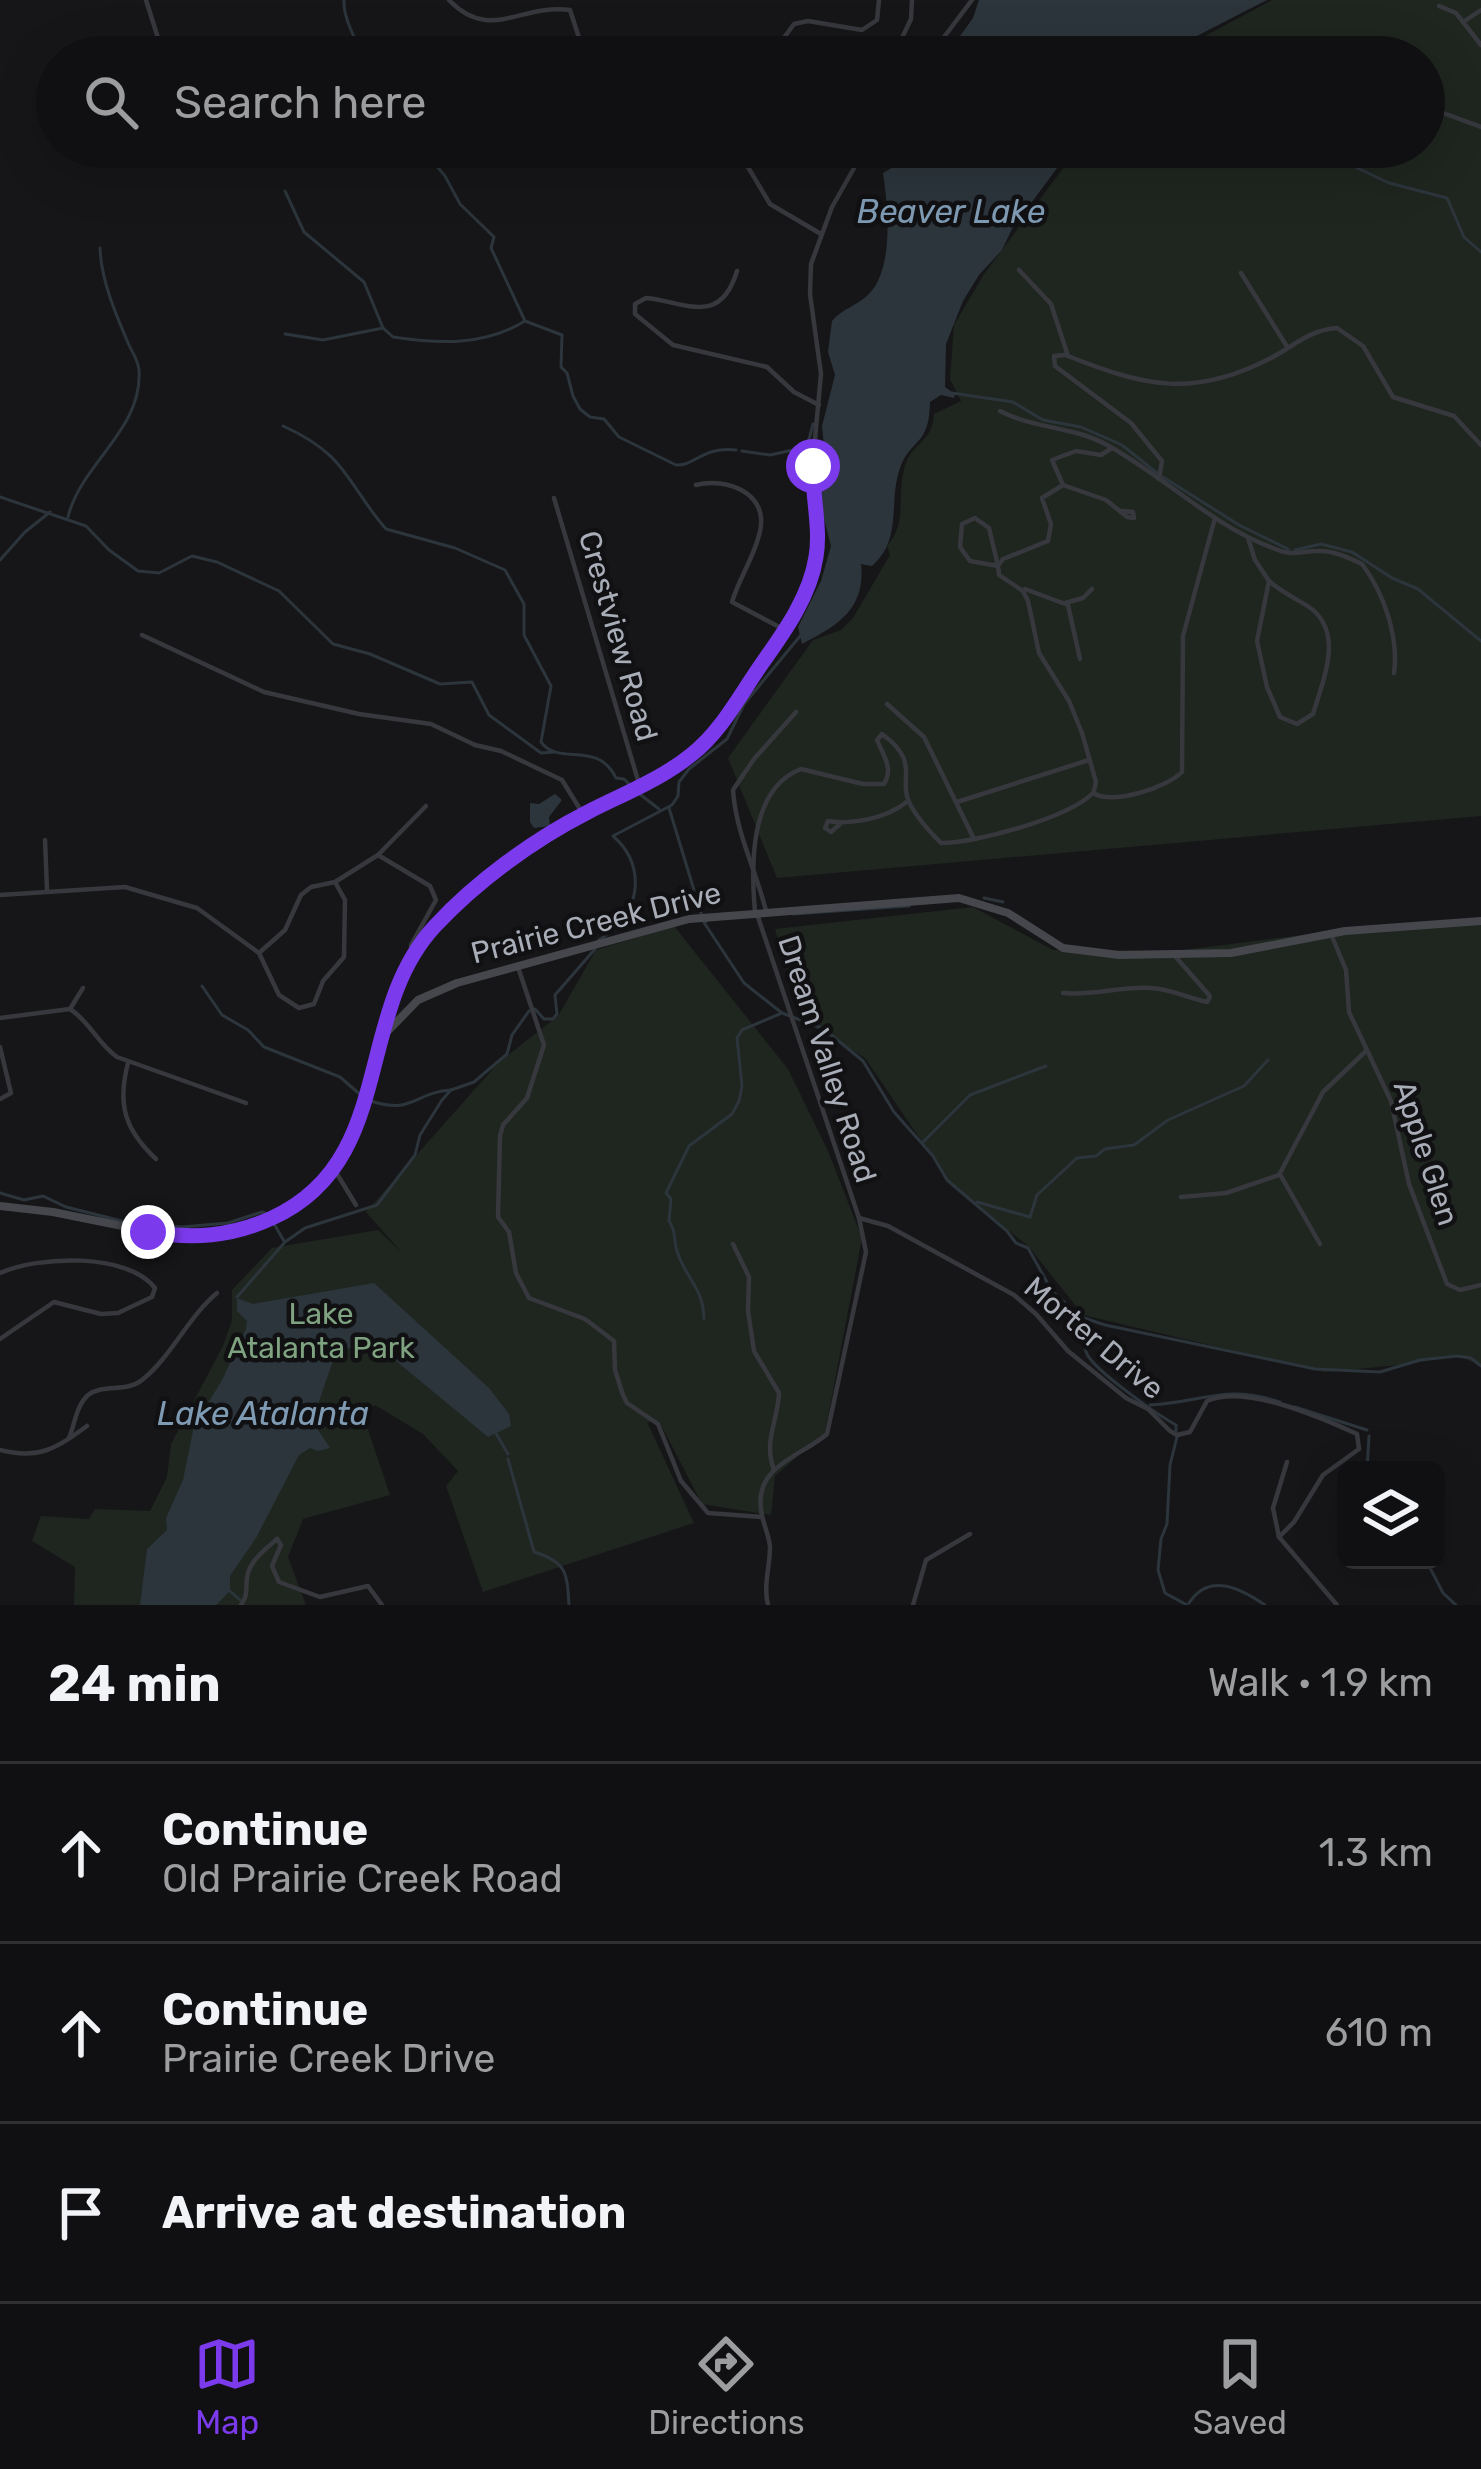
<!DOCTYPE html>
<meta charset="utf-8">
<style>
:root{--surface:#101012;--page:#19191b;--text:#f1f3f6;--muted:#9c9d9f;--line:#303032;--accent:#7c3aed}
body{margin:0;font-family:Rubik,sans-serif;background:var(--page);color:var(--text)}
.controls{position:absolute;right:36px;bottom:36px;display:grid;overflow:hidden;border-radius:18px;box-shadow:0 12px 48px #0002}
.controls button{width:108px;height:108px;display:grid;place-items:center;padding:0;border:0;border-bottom:3px solid var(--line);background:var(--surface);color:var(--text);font:60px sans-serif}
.stop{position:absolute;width:36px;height:36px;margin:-27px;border:9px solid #7c3aed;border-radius:50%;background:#fff}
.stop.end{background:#7c3aed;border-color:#fff;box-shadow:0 3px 12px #0008}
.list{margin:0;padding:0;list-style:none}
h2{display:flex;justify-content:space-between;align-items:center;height:156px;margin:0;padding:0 48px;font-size:51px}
h2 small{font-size:39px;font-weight:400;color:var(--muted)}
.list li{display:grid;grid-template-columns:78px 1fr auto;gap:36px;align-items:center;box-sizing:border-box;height:180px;padding:0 48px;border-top:3px solid var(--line)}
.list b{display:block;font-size:45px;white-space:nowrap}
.list p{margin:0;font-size:39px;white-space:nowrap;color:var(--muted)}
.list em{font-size:39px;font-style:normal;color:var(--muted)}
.icon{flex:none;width:66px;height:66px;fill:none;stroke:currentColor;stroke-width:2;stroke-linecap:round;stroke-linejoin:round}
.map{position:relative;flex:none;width:1481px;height:1605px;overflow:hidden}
.search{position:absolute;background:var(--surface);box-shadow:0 12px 48px #0002;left:36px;right:36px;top:36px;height:132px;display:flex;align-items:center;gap:30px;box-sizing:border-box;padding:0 42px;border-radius:66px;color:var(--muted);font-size:45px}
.sheet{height:696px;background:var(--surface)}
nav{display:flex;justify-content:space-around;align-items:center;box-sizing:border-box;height:168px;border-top:3px solid var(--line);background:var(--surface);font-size:33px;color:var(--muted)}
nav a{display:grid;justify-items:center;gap:6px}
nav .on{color:var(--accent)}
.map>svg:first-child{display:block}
</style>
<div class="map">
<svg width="1481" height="1605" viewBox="0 0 1481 1605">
<rect width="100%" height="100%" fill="#161618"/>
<g fill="#1e261f">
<path d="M1272,0h209v816l-704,62 -49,-120 85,-118 28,-10 12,-12 37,-63 -3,-9c22,-24 8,-54 19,-83 8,-22 26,-20 28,-49l27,-13 -11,-22 4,-54 30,-51 95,-127h345v-90h-243l11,-14z"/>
<path d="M973,907l80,43 123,1 156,-20 149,-10v445l-24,-11 -47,9 -86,8 -241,-57 -54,-68 -81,-67 -83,-122 -64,-39 -26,-90z"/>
<path d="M674,926l114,143 40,82 34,87 -37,195 -50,43 -4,39 -69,-11 -42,-81 -13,-1 47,101 -211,69 -37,-106 12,-15 -35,-37 -48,-29 -13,7 28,83 -87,24 -15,38 18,48h-232l1,-38 -43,-26 9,-25 48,3 6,-10 55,2 17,-34 4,-33 52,-98 9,-26v-30l40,-42 106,-18 24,23 -36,-41 133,-150 59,-46 38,-66z"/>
</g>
<g fill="#2c353c">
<path d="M979,0h288l-76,39 -13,18h-233l28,-39z"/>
<path d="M912,147h164l-13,13 -51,69 -10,21 -23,25 -16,26 -17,43 -1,43 10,7 -1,4 -13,-3 -11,7c-1,45 -18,35 -30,66 -12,34 3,71 -28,98l-11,-2c5,45 -24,62 -59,80l-4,-17 23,-46 10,-35 -11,-43 5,-48 -3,-29 13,-51 -7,-23 4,-31c11,-13 27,-16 38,-28 24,-27 18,-86 13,-120l15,-9z"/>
<path d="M555,794l7,6 -13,17 1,9 -16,2 -4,-6v-19l9,1z"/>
<path d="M374,1283l115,105 20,26 2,12 -23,11 -98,-81c-21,-13 -34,-13 -55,-1l-19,55 -1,15 15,23 -12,3 -8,-3 -11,7 -43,83 -26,38v15l-14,14h-76l7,-56 20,-19 -1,-12 17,-38 11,-54 28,-46 24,-51 1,-8 -10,-10v-13l16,6z"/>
</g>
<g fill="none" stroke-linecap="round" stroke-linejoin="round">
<g stroke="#2c353c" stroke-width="3">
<path d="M344,0c-1,19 12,39 19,57"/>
<path d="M421,147l24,29 15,28 34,33 -3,11 34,73 37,14 -1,32 6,6 6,23 7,13 10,8 14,2 15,18 57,28c19,1 27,-19 60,-15"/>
<path d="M1313,147l76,36 58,15 17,39 17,15"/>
<path d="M285,191l19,41 60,50 19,46 10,9c47,7 91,9 132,-16"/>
<path d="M285,334l38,6 60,-12"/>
<path d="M952,393l61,9 30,18 38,7 41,18 35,28"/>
<path d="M283,426c65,29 63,57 103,103l69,19 50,22 19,34v31l27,51 -10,56c18,25 56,-3 75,36l8,1 8,8"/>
<path d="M742,451l28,4 37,-8 6,-23"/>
<path d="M1163,477l76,48 49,24"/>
<path d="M0,497l86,29 23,24 29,21 21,2 33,-17 25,6 62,29 54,53 37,10 70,30 32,-2 17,33 52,38 13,-1"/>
<path d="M68,517c13,-54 75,-87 71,-147 -1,-10 -6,-16 -10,-25 -13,-30 -28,-65 -29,-97"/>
<path d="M1295,550l26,-6 31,8 40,26 26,11 63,52"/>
<path d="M0,560l25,-28 25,-20"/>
<path d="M637,792l22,17"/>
<path d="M669,808l32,105"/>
<path d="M984,898l19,4"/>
<path d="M793,914l116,-8"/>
<path d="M707,921h-4l41,62 38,30 42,16 39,32 31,51 39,44 14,24 60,51 9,12 12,5 24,43 29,26 24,8 210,44 65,3 40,-12 37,-4 14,2 10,8"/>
<path d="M599,940l32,-22c-2,-13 3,-18 4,-29 2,-22 -7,-40 -22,-53l59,-31 6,-9 1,-14 10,-13 38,-30 17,-35 57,-69"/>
<path d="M202,986l20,29 26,15 16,17 76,30 23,20"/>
<path d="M535,1009l9,10h9l4,-5 -2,-19 40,-46"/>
<path d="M371,1101c41,14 45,-9 80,-11"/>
<path d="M923,1142l47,-47 76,-29"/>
<path d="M0,1193l24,7 19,-4 23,11 56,14 60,6 46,-4 34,-11 8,3"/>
<path d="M977,1202l53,15 7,-22 40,-37 19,-2 9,-7 29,-4 34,-25 76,-34 24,-26"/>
<path d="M273,1222l11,19"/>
<path d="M237,1297l48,-55 20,-14 72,-23 38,-50 5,-20 22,-35 9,-10 23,-8 33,-28 5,-19 17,-24"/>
<path d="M1081,1317c4,13 0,25 6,37 8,17 71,61 89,71v6"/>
<path d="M704,1319c-1,-33 -18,-39 -27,-68 -4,-12 0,-18 -8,-30l2,-22 -5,-6 23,-47 43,-32 7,-13 3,-15 -5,-48 5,-8 40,-17"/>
<path d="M1150,1405c55,-3 74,-21 130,-3"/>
<path d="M1295,1407l72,23"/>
<path d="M494,1430l14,24"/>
<path d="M1177,1437l-7,28 -3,59 -6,15 -3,31 7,23 22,12"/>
<path d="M508,1459l26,93c33,10 33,21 35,53"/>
<path d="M1367,1470l2,-34"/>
<path d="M1431,1560l-4,2 16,31 13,12"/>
<path d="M230,1591l10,9"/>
<path d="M1189,1603c20,-31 51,-15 76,2"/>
</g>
<g stroke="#37383d" stroke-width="4.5">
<path d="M146,0l18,57"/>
<path d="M449,0c41,43 72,3 121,10l12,37 9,10"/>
<path d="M1439,6l17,7 25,32"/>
<path d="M1463,22l18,-12"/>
<path d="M638,57h11"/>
<path d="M760,57l-2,-14 5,-4h20"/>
<path d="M788,57l-5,-18 11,-15 14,-3 54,9 15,-10 2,-20"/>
<path d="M893,57l18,-38 1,-19"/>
<path d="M929,57l43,-57"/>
<path d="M1424,106l57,21"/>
<path d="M736,147l34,57 51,30"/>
<path d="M1019,270l32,34 17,52"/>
<path d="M737,271c-17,57 -54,30 -91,27l-11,6v10l38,31 94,22 27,25 25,13"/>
<path d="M1241,273l45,72"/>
<path d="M1065,355l-11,1 1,10 76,57 31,38 -3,18"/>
<path d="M1068,356c78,31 126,42 203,2 23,-12 38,-28 66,-30l26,18 30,51 61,19 27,29"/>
<path d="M1000,411c34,18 73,15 107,34 57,31 104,80 166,103 21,9 25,3 45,3 15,-1 31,7 44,13 22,29 37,73 32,109"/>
<path d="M696,485c30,-8 73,8 64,46 -5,25 -21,47 -28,71l53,28"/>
<path d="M1063,485l-21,13 9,26 -3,17 -45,18 -5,7 1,9 24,16 5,10 11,52 30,48 13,32 14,49 -2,9"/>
<path d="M1063,485l43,15 21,17 7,1 -1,-6 -11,-1"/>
<path d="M1063,485l-11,-25 24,-9 25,4 11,-7"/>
<path d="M554,498l86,289"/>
<path d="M975,518l14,10 9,38 -28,-5 -10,-14 2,-23z"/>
<path d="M1248,538l7,22 14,21"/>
<path d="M1269,581c12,11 26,17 40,26 36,25 14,73 4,107l-16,10 -17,-7 -13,-30 -10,-46z"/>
<path d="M1025,589l43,16 12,54"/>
<path d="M1065,603l18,-5 9,-9"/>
<path d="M142,635l122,57 95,22 72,10 44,21 26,6 61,29 21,34"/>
<path d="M887,704l37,33 50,102"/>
<path d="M1093,793c20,12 73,-5 89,-21l1,-136 32,-118"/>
<path d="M957,802l132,-42"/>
<path d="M840,824l-9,8 -6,-4 3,-7c26,4 59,-3 80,-20"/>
<path d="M45,840l2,50"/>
<path d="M378,855l52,31 6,14 -25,45 1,13"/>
<path d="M0,895l125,-8 72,21 62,45"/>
<path d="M766,911c-10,-41 -30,-77 -33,-121l21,-31 42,-47"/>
<path d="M755,912c-4,-46 -6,-123 46,-143l62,15h21c10,-16 -1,-29 -7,-44l5,-6c40,29 15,45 28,70 6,12 21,29 31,39 35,0 127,-25 152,-50"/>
<path d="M758,917l101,301 7,34 -39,182c-25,22 -72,31 -66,75 1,13 8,25 9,38 0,20 -7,38 -2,58"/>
<path d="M1331,934l15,36 3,42 42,89 18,83 38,100 13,6 21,-5"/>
<path d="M259,953l26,-23 16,-35 10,-8 24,-5 43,-27 48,-49"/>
<path d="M259,953l20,42 20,13 15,-4 9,-23 21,-24 1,-57 -10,-18"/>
<path d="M1174,955l35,40"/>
<path d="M518,967l26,78 -17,53 -24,27 -3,11 -2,81 11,15 7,41 13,25 56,21 29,22 1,29 8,25 4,8 31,21 23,57 27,32 54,4"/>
<path d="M1063,993c29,3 58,-7 88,-5 20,1 37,10 56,14l3,-5"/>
<path d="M70,1009l13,-21"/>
<path d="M0,1018l70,-9c20,13 28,35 47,48l129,46"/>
<path d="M384,1031l28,-73 41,-50 96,-73 115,-61 31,-22 30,-35 63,-92 22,-44 7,-25 -5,-85 9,-97 -11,-80 1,-30 21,-57 34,-60"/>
<path d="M0,1047l11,46 -11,6"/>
<path d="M128,1063c-11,42 -3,67 28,96"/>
<path d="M334,1169l22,36"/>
<path d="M1281,1176l39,68"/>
<path d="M1181,1197l45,-4 53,-18 44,-83 43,-41"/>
<path d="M859,1218l29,8 126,69 22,19 32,37 58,47 22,11 22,22 7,4 13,-3 17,-31c38,-17 113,16 150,33l2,15 -36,26 -29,47 -15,15 58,68"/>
<path d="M733,1244l16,33 -1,34 6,40 25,42c-1,28 -16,48 -5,77"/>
<path d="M0,1273c38,-17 127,-21 155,15l-3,9 -34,16 -17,1 -47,-12 -54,37"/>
<path d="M69,1438c6,-14 7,-32 19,-43 16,-12 38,-2 54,-15 30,-24 46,-63 75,-87"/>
<path d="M0,1450c39,10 57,-2 87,-24"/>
<path d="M1279,1537l-6,-29 14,-46"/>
<path d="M277,1539l4,6 -9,21 7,16 41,15 48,-11 14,19"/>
<path d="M241,1605c9,-13 3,-18 7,-32 4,-14 19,-25 29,-34"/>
<path d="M913,1605l13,-45 44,-26"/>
</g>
<path stroke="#45474d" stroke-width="8" d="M0,1206l53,6 119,24h43l45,-12 48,-27 32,-36 21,-41 22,-84 35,-36 39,-17 232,-64 270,-21 49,15 55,35 56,7 112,-2 114,-22 136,-10"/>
</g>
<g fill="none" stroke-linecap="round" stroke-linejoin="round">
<path stroke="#7c3aed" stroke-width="15" d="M148,1232c45,7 83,5 124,-14 125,-57 81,-204 163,-292 42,-45 98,-86 153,-114 35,-18 72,-32 103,-57 31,-24 50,-62 72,-93 22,-31 47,-66 53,-105 5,-29 -4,-61 -3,-91"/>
</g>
<g text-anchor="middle" stroke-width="9" stroke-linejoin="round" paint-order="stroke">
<g font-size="30" fill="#a8adb8" stroke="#111113">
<text transform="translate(618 636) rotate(74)" y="10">Crestview Road</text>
<text transform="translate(596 923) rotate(-14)" y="10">Prairie Creek Drive</text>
<text transform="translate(827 1059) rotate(72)" y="10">Dream Valley Road</text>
<text transform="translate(1426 1153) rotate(72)" y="10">Apple Glen</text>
<text transform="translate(1094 1338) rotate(40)" y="10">Morter Drive</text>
</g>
<g font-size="30" fill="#7fa381" stroke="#111113">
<text x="321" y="1324">Lake<tspan x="321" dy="34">Atalanta Park</tspan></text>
</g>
<g font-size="33" font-style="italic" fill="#7f9bb3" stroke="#111113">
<text x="951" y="223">Beaver Lake</text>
<text x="263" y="1425">Lake Atalanta</text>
</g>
</g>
</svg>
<div class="controls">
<button><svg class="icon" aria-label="layers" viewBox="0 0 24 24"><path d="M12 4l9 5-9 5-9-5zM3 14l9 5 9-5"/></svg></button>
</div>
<div class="stop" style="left:813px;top:466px"></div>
<div class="stop end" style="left:148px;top:1232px"></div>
<div class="search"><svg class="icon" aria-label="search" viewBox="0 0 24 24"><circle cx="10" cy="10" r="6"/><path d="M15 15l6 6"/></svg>Search here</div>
</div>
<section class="sheet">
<h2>24 min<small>Walk · 1.9 km</small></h2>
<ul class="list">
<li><svg class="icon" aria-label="ahead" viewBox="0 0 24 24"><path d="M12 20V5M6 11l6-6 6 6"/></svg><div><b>Continue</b><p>Old Prairie Creek Road</p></div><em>1.3 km</em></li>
<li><svg class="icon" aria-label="ahead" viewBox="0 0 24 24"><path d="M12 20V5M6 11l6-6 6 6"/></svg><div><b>Continue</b><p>Prairie Creek Drive</p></div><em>610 m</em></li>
<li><svg class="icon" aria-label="arrive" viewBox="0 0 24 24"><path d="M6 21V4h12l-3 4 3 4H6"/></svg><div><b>Arrive at destination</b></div></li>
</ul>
</section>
<nav>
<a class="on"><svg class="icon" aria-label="map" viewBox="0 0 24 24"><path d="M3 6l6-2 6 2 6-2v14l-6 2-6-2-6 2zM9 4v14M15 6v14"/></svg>Map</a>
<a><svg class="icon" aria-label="directions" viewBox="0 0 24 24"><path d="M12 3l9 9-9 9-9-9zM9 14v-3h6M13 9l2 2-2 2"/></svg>Directions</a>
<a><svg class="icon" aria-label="saved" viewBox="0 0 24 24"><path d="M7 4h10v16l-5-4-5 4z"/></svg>Saved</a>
</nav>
